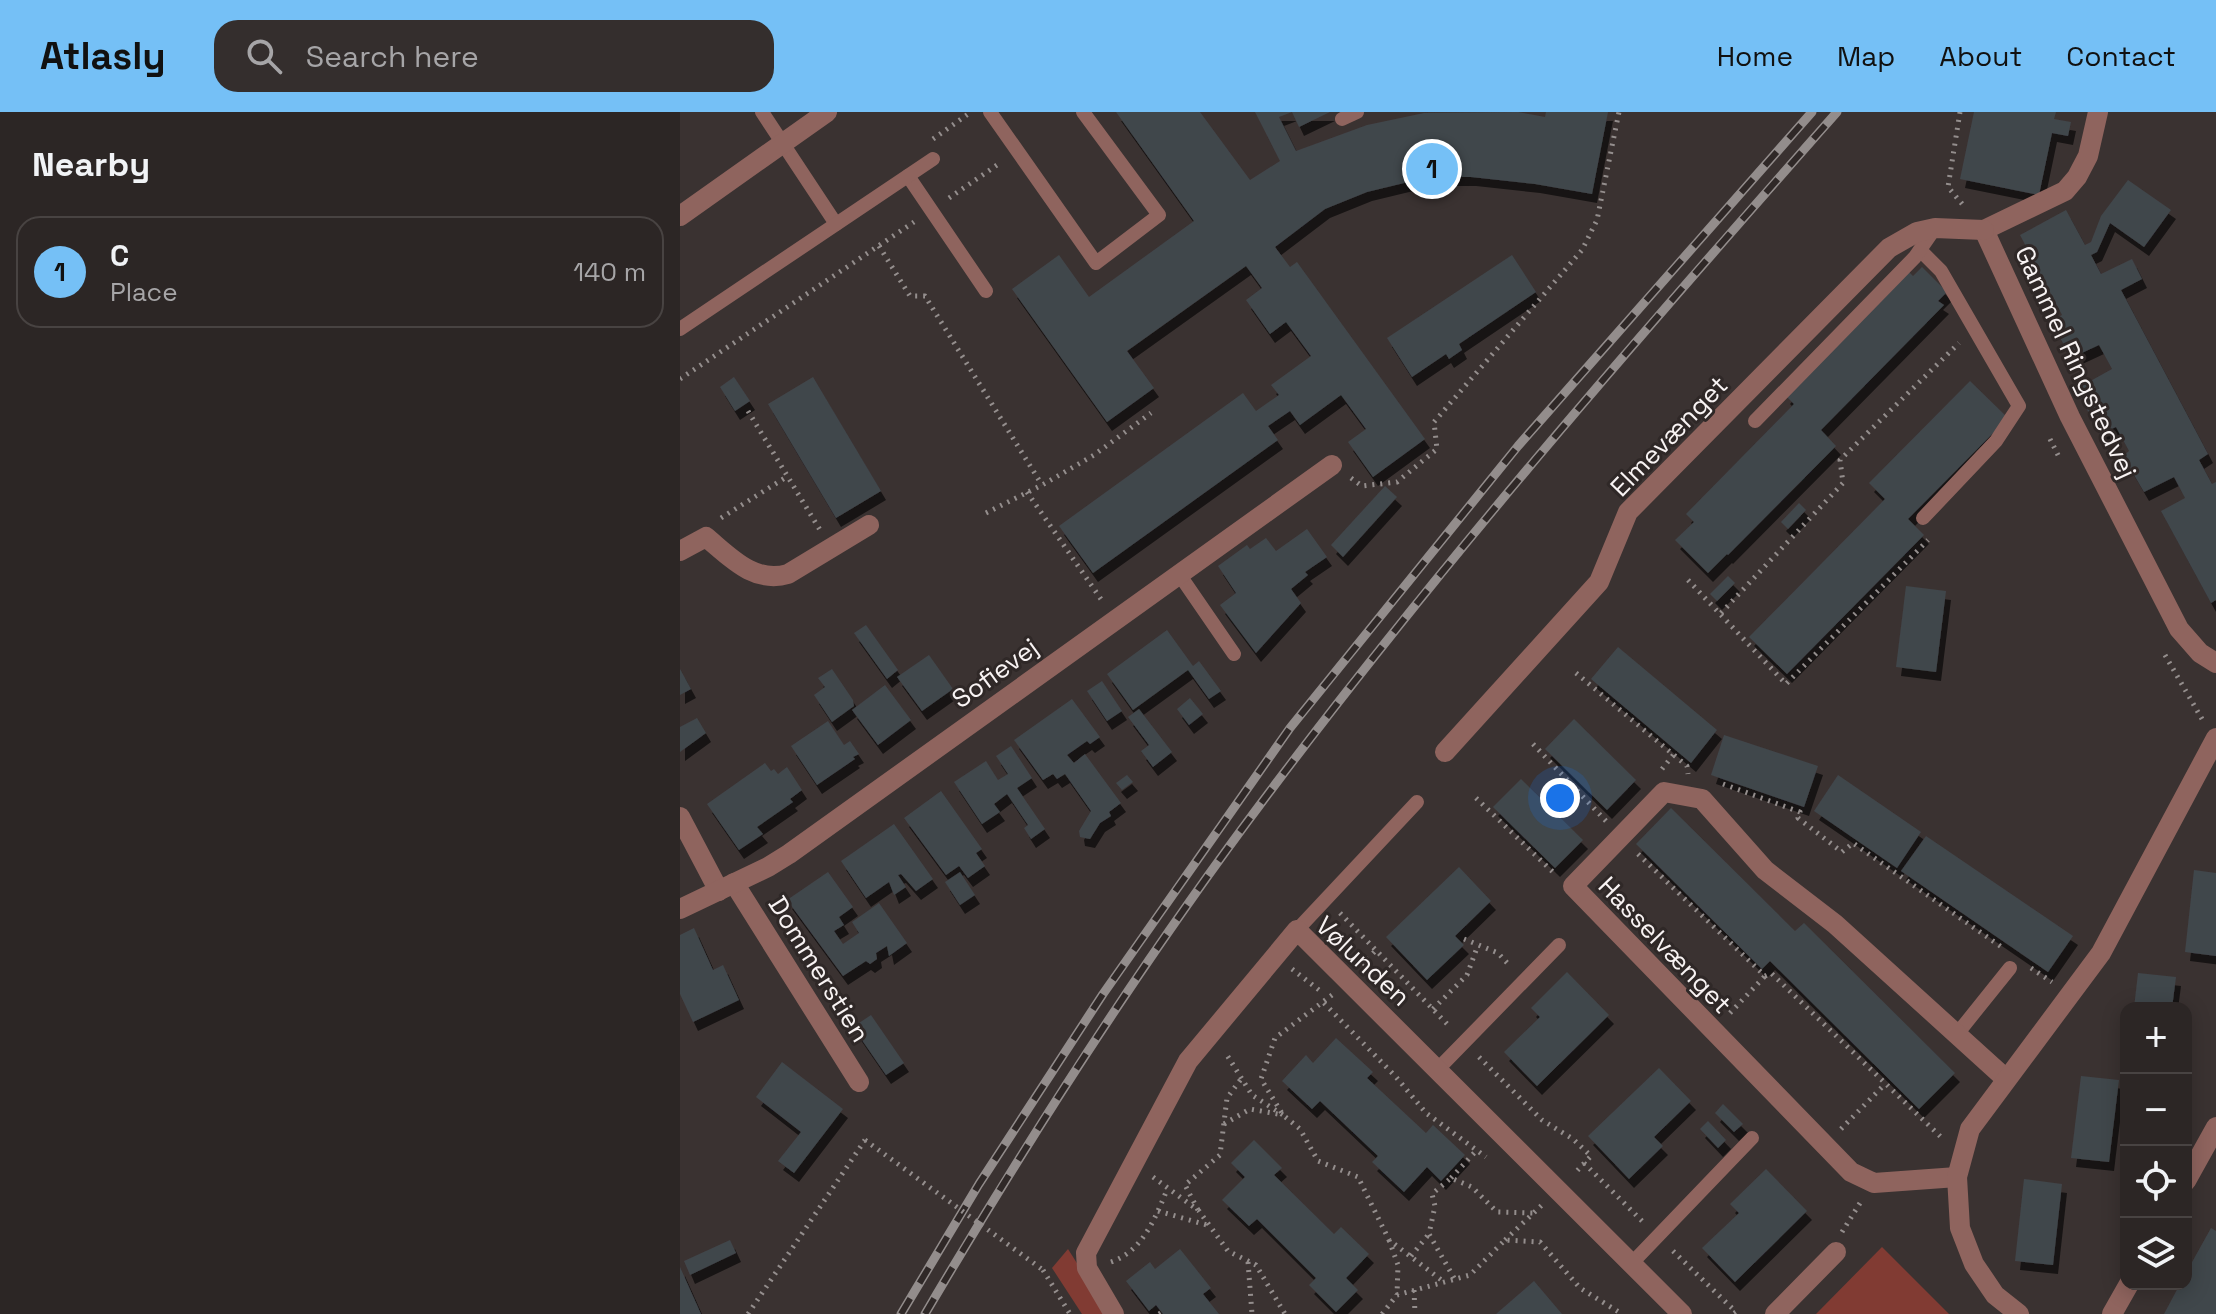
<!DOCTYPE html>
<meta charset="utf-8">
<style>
:root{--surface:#2c2625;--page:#342e2d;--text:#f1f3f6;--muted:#a6a5a7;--line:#484342;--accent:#75c0f6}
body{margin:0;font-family:"Space Grotesk",sans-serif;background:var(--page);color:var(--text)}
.controls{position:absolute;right:24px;bottom:24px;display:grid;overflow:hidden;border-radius:16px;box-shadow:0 4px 20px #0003}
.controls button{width:72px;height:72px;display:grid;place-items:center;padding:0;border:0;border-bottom:2px solid var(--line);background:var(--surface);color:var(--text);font:40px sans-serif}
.you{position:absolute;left:880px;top:686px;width:28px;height:28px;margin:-20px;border:6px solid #fff;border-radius:50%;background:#1a73e8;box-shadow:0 0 0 12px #1a73e833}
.badge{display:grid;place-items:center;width:52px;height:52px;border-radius:50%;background:var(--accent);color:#111;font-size:26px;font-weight:700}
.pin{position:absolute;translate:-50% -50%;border:4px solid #fff;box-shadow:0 2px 8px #0006}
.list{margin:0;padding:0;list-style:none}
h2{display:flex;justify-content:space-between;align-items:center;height:104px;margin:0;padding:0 32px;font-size:34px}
h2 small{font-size:26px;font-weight:400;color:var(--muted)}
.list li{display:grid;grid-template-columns:52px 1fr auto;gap:24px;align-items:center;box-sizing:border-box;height:112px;margin:0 16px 16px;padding:0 16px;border:2px solid var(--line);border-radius:24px}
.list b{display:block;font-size:30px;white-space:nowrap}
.list p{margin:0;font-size:26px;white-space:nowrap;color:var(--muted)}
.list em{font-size:26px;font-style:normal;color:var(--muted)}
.icon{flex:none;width:44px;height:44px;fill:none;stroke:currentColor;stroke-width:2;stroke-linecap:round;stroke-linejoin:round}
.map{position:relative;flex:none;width:1536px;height:1202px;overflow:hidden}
header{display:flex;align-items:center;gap:48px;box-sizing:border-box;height:112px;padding:0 40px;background:var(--accent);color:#111}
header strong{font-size:38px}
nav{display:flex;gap:44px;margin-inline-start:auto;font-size:28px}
.search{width:560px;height:72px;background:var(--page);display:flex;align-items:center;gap:20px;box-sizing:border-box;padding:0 28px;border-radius:24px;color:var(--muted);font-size:30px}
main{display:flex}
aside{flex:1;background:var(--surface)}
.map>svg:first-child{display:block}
</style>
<header>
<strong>Atlasly</strong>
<div class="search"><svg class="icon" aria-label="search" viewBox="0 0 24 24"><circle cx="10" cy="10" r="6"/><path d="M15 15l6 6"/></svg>Search here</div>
<nav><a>Home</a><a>Map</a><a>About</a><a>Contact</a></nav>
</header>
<main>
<aside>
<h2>Nearby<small></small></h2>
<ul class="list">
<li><span class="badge">1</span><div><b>C</b><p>Place</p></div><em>140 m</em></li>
</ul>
</aside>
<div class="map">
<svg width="1536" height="1202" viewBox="0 0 1536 1202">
<defs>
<filter id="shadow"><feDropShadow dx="5" dy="9" stdDeviation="0" flood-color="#0009"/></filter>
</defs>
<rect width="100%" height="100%" fill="#3a3231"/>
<g fill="#813b33">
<path d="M1202,1135l67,67h-133z"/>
<path d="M388,1137l41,65h-27l-30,-46z"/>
</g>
<g fill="#41464b" filter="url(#shadow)">
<path d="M436,0h84l50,68 30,-19 -25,-49h37l-13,5 17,34 71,-26 57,-12 94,-1 27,5 1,-5h62l-16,82 -57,-10 -64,-7h-42l-62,15 -42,17 -50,38 15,20 7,-5 128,177 -52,38 -25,-35 18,-13 -25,-34 -41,30 -10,-14 -22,15 10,14 -185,133 -34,-47 184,-133 13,18 23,-16 -8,-10 40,-29 -25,-34 -16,12 -24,-34 16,-12 -16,-22 -119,85 27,37 -47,34 -95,-133 47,-34 30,42 105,-76z"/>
<path d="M612,0h38l-31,15z"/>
<path d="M1294,0h82l-2,7 17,3 -3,14 -16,-3 -13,62 -79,-16z"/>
<path d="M1448,68l43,30 -27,37 -34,-24 -13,29 -6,3 10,19 31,-15 10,20 -21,11 87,164 -9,6 13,24 4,-2v118l-5,3 -50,-92 24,-13 -11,-21 -30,15 -21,-36 6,-5 -13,-24 -16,7 -24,-45 36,-20 -13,-24 -28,13 -20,-37 11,-6 -42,-80 46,-25 19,35 6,-3 10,-26z"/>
<path d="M832,143l24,37 -77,52 3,6 -13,9 -3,-5 -34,23 -25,-39z"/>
<path d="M1242,155l25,25 -9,9 6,4 -123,125 15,16 -108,109 -1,-1 -19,19 -33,-33 19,-18 -8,-8 108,-110 -9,-9 122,-125 6,6z"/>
<path d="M54,265l16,24 -15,10 -15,-24z"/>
<path d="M133,265l68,114 -45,27 -68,-114z"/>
<path d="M1290,269l38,37 -100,101 16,16 -137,139 -38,-37 136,-138 -16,-16z"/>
<path d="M705,374l12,11 -54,60 -12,-12z"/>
<path d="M1119,391l7,7 -18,19 -7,-7z"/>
<path d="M627,417l20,28 -22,15 3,3 -17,14 10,14 -45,50 -36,-48 16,-12 -18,-27 29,-21 3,4 16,-11 10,13z"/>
<path d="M1048,464l7,7 -18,18 -7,-7z"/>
<path d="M1226,474l40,5 -10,81 -40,-5z"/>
<path d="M186,513l32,45 -11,9 -33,-46z"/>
<path d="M487,518l26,36 6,-5 22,30 -12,8 -21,-29 -55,40 -26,-36z"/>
<path d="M938,535l99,83 -26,33 -100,-84z"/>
<path d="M249,543l24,34 -31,22 -25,-34z"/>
<path d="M0,557l11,20 -11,6z"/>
<path d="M152,557l21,31 1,6 -22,16 -18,-27 11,-8 -7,-9z"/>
<path d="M422,569l20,30 -15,10 -20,-30z"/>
<path d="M205,573l26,35 -33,25 -26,-35z"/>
<path d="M510,586l13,16 -14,11 -12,-16z"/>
<path d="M392,587l28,38 -10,7 -3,-3 -20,14 7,8 11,-9 36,49 -12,9 2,4 -11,7 -10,16 -10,-2 -1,-6 12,-20 -26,-37 -8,5 -4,-5 -10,6 -29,-40z"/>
<path d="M459,597l33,43 -19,15 -12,-16 8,-6 -21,-28z"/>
<path d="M17,606l9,15 -26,19v-25z"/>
<path d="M894,607l62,61 -29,30 -62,-61z"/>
<path d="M148,609l16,24 6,-4 9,13 -6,3 2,2 -38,26 -26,-39z"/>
<path d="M1044,623l94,31 -14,41 -93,-32z"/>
<path d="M331,634l21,32 -15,10 28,41 -14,10 -7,-11 4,-3 -21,-31 -13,10 6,8 -18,12 -28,-42 32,-21 12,19 10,-6 -12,-18z"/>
<path d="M85,651l6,8 3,-2 4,5 9,-7 15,23 -12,9 3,3 -36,25 6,7 -24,16 -32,-46z"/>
<path d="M447,663l6,7 -11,8 -6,-7z"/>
<path d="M1158,663l83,57 -24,36 -83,-57z"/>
<path d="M841,667l62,61 -28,28 -62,-61z"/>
<path d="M261,679l41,58 -6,4 9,13 -17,12 -9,-12 -13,9 -42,-57z"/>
<path d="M991,696l124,123 9,-8 151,150 -36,36 -149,-148 -8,8 -126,-125z"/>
<path d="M214,712l39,55 -17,12 -15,-17 -3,1 8,12 -12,8 -5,-13 -23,16 -25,-37z"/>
<path d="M1246,724l147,100 -25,36 -147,-101z"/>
<path d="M779,755l32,34 -36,35 9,9 -37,35 -41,-43z"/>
<path d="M1514,758l22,3v83l-31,-4z"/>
<path d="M148,760l25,35 -14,10 5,8 -10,6 9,13 16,-11 -7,-11 27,-19 28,40 -18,13 -2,-10 -11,7 1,6 -7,5 -4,-3 -23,15 -56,-76z"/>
<path d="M280,760l15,23 -15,10 -15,-23z"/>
<path d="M14,816l19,42 10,-5 16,35 -46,22 -13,-28v-59z"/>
<path d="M887,860l42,43 -72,71 -33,-34 36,-35 -9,-9z"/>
<path d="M1458,861l38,4 -4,31h-38z"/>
<path d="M191,903l33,48 -18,12 -33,-48z"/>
<path d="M656,926l37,34 -6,6 59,55 7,-8 32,30 -24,26 -14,-14 -23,25 -32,-30 6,-6 -58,-55 -8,8 -30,-28 24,-26 7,8z"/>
<path d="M102,950l61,47 -49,64 -16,-12 23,-29 -45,-35z"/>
<path d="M979,956l32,33 -37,36 9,9 -34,33 -41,-43z"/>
<path d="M1401,964l38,4 -10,82 -38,-4z"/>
<path d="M1043,992l20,20 -9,8 -19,-19z"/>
<path d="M1028,1009l18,19 -8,8 -18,-19z"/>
<path d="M574,1028l28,28 -8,7 60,59 7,-7 28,27 -23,24 12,12 -22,22 -27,-27 7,-7 -59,-59 -8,7 -27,-26 23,-23 -14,-14z"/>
<path d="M1086,1057l41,42 -72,71 -33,-34 37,-35 -9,-9z"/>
<path d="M1344,1067l38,5 -9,81 -38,-4z"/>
<path d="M1531,1116l5,3v83h-52l16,-30h6v-11z"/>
<path d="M50,1128l6,13 -46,22 -6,-14z"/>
<path d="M500,1137l31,39 -8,6 16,20h-56l-7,-9 -7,6 -23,-30 24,-19 5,7z"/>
<path d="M0,1155l21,47h-21z"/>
<path d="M854,1169l28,33h-66z"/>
</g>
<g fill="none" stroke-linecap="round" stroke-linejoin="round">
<g stroke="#948e8d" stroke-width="5" stroke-dasharray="2 6" stroke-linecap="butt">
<path d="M1280,0l-12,75 15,18"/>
<path d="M253,27l38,-27"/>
<path d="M269,86l51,-35"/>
<path d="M199,134l31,50h15l117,189"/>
<path d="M0,267l234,-157"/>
<path d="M68,299l72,119"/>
<path d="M1370,327l10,20"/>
<path d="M671,366l11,8 35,-4 40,-33 -3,-27 148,-172 15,-30 22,-108"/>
<path d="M347,380l76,110"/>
<path d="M306,401l56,-28 52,-30 57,-42"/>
<path d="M41,406l67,-42"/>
<path d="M1008,468l98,104 142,-144"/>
<path d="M1041,501l122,-130 -3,-23 119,-117"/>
<path d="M1485,543l37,64"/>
<path d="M896,561l111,93 1,8"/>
<path d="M853,632l73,77"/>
<path d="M982,657l12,-15"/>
<path d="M1043,672l77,28 -2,6 44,34 11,-9 150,105"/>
<path d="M796,686l79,76"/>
<path d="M958,742l127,122 6,-3 172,166"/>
<path d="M660,801l110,114"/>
<path d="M784,827l34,14 13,14"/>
<path d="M682,853l14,-15"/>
<path d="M1351,856l21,14"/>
<path d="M612,857l27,21"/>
<path d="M652,883l-57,43 -14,41 22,36 17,14 18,32 40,16 31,63 55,42"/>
<path d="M644,891l72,74 30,36 60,44"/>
<path d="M753,897l34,-34 11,-30"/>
<path d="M1050,901l35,-37"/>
<path d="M799,945l63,63 31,19 18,17 -16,17"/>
<path d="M544,1012l26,-15 33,6 -31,-20 -27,-43"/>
<path d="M1161,1017l44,-45"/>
<path d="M904,1051l59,59"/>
<path d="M473,1065l46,34 29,40 28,14 29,49"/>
<path d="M771,1066l25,-27"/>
<path d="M518,1098l-13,-25 35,-30 7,-57 14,-19"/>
<path d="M478,1099l49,14"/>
<path d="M1162,1120l18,-29"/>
<path d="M709,1128l9,25 -1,30"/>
<path d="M825,1128l37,-35"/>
<path d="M993,1139l63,61 -3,2"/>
<path d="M731,1144l18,-22"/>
<path d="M431,1150c32,-11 44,-44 56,-72"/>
<path d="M568,1150l4,52"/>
<path d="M363,1158l27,44"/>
<path d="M774,1166l-25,-44 6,-28 -3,-12 19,-16 21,9 25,25 36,1"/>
<path d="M734,1178l1,24"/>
<path d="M68,1202l117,-174"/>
<path d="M479,1202l3,-2"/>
<path d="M702,1202l15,-19 73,-20 35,-35 35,2 40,46 42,26"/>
</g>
<g stroke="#8f645e" stroke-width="14">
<path d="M82,0l74,112"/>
<path d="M310,0l106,151 63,-48 -76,-103"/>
<path d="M662,7l15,-7"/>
<path d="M228,64l78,115"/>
<path d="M1240,138l21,21 78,135 -23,35 -73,77"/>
<path d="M0,217l253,-170"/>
<path d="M1075,309l160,-164 20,-29"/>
<path d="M499,462l55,80"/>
<path d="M617,818l120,-128"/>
<path d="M1277,922l53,-66"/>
<path d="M758,957l121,-124"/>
<path d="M952,1151l120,-125"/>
</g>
<g stroke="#8f645e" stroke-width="20">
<path d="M1418,0l-10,44 -11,21 -12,14 -81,39 86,187 109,212 21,24 16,10"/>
<path d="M0,104l147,-104"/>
<path d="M0,439l26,-14c24,20 48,47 82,37l81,-49"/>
<path d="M765,640l154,-170 29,-70 261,-264 28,-16 18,-4 49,2"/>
<path d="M0,705l39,74"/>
<path d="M54,771l125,199"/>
<path d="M0,797l88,-42 21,-13 543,-389"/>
<path d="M1277,1065l-83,6 -23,-11 -278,-286 91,-94 38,7 63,71 70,54 171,155"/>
<path d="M1506,1069l30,-54"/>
<path d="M434,1202l-27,-46 -1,-15 102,-192 109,-131 385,384"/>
<path d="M1095,1202l61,-62"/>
<path d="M1339,1202l-24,-19 -21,-31 -14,-36 -3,-51 13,-48 131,-176 115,-215"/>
<path d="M1432,1202l17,-30"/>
</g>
<g stroke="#938d8c" stroke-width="9">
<g id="rail">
<path d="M221,1202l78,-130 124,-190 187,-266 228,-282 294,-334"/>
<path d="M245,1202c105,-178 218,-354 343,-520 178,-237 373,-460 569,-682"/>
</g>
</g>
<use href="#rail" stroke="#2f2827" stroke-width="6" stroke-dasharray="18" stroke-linecap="butt"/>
<path stroke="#948e8d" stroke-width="5" stroke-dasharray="2 6" stroke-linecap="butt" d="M185,1028l178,130"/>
</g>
<g text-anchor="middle" stroke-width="6" stroke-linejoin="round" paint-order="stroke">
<g font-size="26" fill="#f8f3f3" stroke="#2f2827">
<text transform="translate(1396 250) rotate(65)" y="9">Gammel Ringstedvej</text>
<text transform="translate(989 324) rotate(-46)" y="9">Elmevænget</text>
<text transform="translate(315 561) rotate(-36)" y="9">Sofievej</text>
<text transform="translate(985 833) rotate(46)" y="9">Hasselvænget</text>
<text transform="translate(683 849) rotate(43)" y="9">Vølunden</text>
<text transform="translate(139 857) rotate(58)" y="9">Dommerstien</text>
</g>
</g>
</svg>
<div class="controls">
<button>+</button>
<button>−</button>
<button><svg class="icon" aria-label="locate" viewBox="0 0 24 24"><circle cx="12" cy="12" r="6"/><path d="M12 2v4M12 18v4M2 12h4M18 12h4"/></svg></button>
<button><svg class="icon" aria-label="layers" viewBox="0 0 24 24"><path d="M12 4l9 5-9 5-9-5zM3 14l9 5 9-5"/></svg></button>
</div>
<div class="you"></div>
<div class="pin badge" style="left:752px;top:57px">1</div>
</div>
</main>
